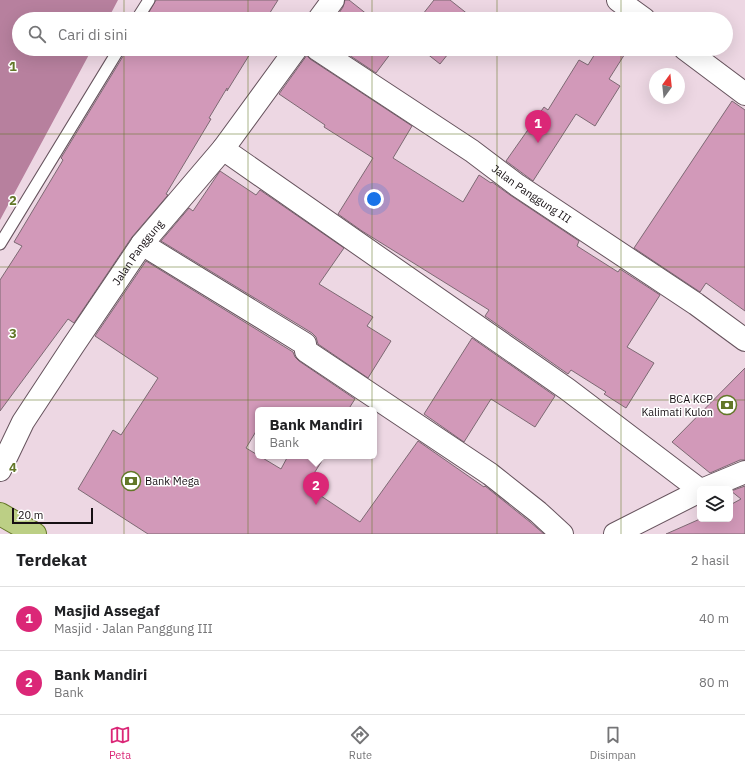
<!DOCTYPE html>
<html lang="id">
<meta charset="utf-8">
<style>
:root{--surface:#fff;--page:#f6f6f6;--text:#202124;--muted:#757577;--line:#e0e0e0;--accent:#db2777}
body{margin:0;font-family:"IBM Plex Sans",sans-serif;background:var(--page);color:var(--text)}
.controls{position:absolute;right:12px;bottom:12px;display:grid;overflow:hidden;border-radius:6px;box-shadow:0 4px 16px #0002}
.controls button{width:36px;height:36px;display:grid;place-items:center;padding:0;border:0;border-bottom:1px solid var(--line);background:var(--surface);color:var(--text);font:20px sans-serif}
.compass{position:absolute;left:649px;top:68px;width:36px;height:36px;border-radius:50%;background:var(--surface);box-shadow:0 4px 16px #0002;rotate:15deg}
.scale{position:absolute;left:12px;bottom:10px;width:81px;box-sizing:border-box;padding-left:4px;border:2px solid #160f13;border-top:0;font-size:11px;line-height:14px;white-space:nowrap;color:#160f13;-webkit-text-stroke:3px #fff;paint-order:stroke}
.you{position:absolute;left:374px;top:199px;width:14px;height:14px;margin:-10px;border:3px solid #fff;border-radius:50%;background:#1a73e8;box-shadow:0 0 0 6px #1a73e833}
.badge{display:grid;place-items:center;width:26px;height:26px;border-radius:50%;background:var(--accent);color:#fff;font-size:13px;font-weight:700}
.pin{position:absolute;translate:-50% -33px;filter:drop-shadow(0 1px 2px #0008)}
.pin::after{content:'';position:absolute;top:21px;width:14px;height:12px;background:inherit;clip-path:polygon(0 0,100% 0,50% 100%)}
.popup{position:absolute;left:255px;top:407px;width:122px;height:52px;box-sizing:border-box;display:grid;place-content:center;border-radius:6px;background:var(--surface);filter:drop-shadow(0 1px 3px #0005);font-size:13px;white-space:nowrap;color:var(--muted)}
.popup b{font-size:15px;color:var(--text)}
.popup::after{content:'';position:absolute;left:50%;top:100%;margin-left:-8px;border:8px solid transparent;border-top-color:var(--surface)}
.list{margin:0;padding:0;list-style:none}
h2{display:flex;justify-content:space-between;align-items:center;height:52px;margin:0;padding:0 16px;font-size:17px}
h2 small{font-size:13px;font-weight:400;color:var(--muted)}
.list li{display:grid;grid-template-columns:26px 1fr auto;gap:12px;align-items:center;box-sizing:border-box;height:64px;padding:0 16px;border-top:1px solid var(--line)}
.list b{display:block;font-size:15px;white-space:nowrap}
.list p{margin:0;font-size:13px;white-space:nowrap;color:var(--muted)}
.list em{font-size:13px;font-style:normal;color:var(--muted)}
.icon{flex:none;width:22px;height:22px;fill:none;stroke:currentColor;stroke-width:2;stroke-linecap:round;stroke-linejoin:round}
.map{position:relative;flex:none;width:745px;height:534px;overflow:hidden}
.search{position:absolute;background:var(--surface);box-shadow:0 4px 16px #0002;left:12px;right:12px;top:12px;height:44px;display:flex;align-items:center;gap:10px;box-sizing:border-box;padding:0 14px;border-radius:22px;color:var(--muted);font-size:15px}
.sheet{height:180px;background:var(--surface)}
nav{display:flex;justify-content:space-around;align-items:center;box-sizing:border-box;height:56px;border-top:1px solid var(--line);background:var(--surface);font-size:11px;color:var(--muted)}
nav a{display:grid;justify-items:center;gap:2px}
nav .on{color:var(--accent)}
.map>svg:first-child{display:block}
</style>
<div class="map">
<svg width="745" height="534" viewBox="0 0 745 534">
<rect width="100%" height="100%" fill="#edd7e3"/>
<path fill="#b7809e" d="M0,0h118l-10,19h-89v30h73l-92,171z"/>
<g fill="#d299b9" stroke="#7d6973">
<path d="M156,0h122l-12,19h-121z"/>
<path d="M345,0h4l24,19h-38l8,-12z"/>
<path d="M434,0h16l24,19h-55z"/>
<path d="M126,49h127l-26,42v-3l-18,30 2,1 -45,75 2,1 -36,42 -58,86 -6,-4 -68,92v-131l22,-34 -8,-4 49,-82 -2,-2 64,-105z"/>
<path d="M340,49h54l-18,24z"/>
<path d="M421,49h31l-12,15z"/>
<path d="M598,49h30l-19,30 11,7 -25,40 -19,-12 -43,67 -27,-20 38,-54 4,3 31,-50 9,5z"/>
<path d="M307,55l3,4 102,67 -19,32 70,44 16,-27 12,8 1,-1 18,13 69,46 -2,5 41,26 2,-3 40,26 -33,52 27,16 -28,45 -22,-14 2,-2 -35,-22 -3,4 -83,-58 4,-6 -127,-79 -24,-17 35,-56 -49,-31 1,-2 -46,-31z"/>
<path d="M732,101l13,9v201l-39,-28 -6,9 -66,-44z"/>
<path d="M220,171l36,24 4,-5 84,58 -25,36 54,33 -6,9 24,15 -23,37 -50,-34 -2,-7 -4,-4 -151,-92 28,-33 4,3z"/>
<path d="M146,261l147,91 2,5 4,4 56,38 -7,11h-90v18l-12,20 35,21 7,-13h37l-19,30 54,36 58,-81 66,46 1,-1 45,36 14,12h-396l-70,-45 35,-59 8,5 37,-57 -63,-42z"/>
<path d="M472,338l83,58 -20,31 -44,-28 -27,43 -40,-28z"/>
<path d="M745,368v92h-5l-30,13 -38,-31z"/>
<path d="M745,486v48h-79l34,-15h30v-14l11,-6 -10,-8z"/>
</g>
<g fill="none" stroke-linecap="round" stroke-linejoin="round">
<g stroke="#66535d" stroke-width="13">
<g id="service">
<path d="M137,19l12,-19"/>
<path d="M0,244l119,-195"/>
</g>
</g>
<g stroke="#66535d" stroke-width="24">
<g id="minor">
<path d="M618,0l26,19"/>
<path d="M319,19l14,-19"/>
<path id="s1" d="M317,49l155,102 45,34 179,119 49,36"/>
<path d="M685,49l60,45"/>
<path d="M223,149l344,240 133,101"/>
<path d="M142,244l163,100 1,7 184,123 48,38 24,22"/>
<path id="s2" d="M0,470l23,-48 50,-76 69,-102 81,-95 73,-100"/>
<path d="M704,489l41,-17"/>
<path d="M615,534l85,-43"/>
</g>
</g>
<g stroke="#657728" stroke-width="24">
<path id="primary" d="M0,514l35,20"/>
</g>
<use href="#service" stroke="#fff" stroke-width="11"/>
<use href="#minor" stroke="#fff" stroke-width="22"/>
<use href="#primary" stroke="#bccf85" stroke-width="22"/>
</g>
<path fill="none" stroke="#627728" stroke-width="1" stroke-opacity="0.55" d="M124,0v19M248,0v19M372,0v19M497,0v19M621,0v19M124,49v485M248,49v485M372,49v485M497,49v485M621,49v485M0,134h745M0,267h745M0,400h745"/>
<defs>
<g id="bank-ring" transform="scale(1)"><circle r="9.5" fill="#fff" stroke="#627728" stroke-width="1.5"/><path d="M-6-4H6V4H-6ZM0-2.3a2.3 2.3 0 1 0 0 4.6a2.3 2.3 0 1 0 0-4.6Z" fill="#627728"/></g>
</defs>
<g fill-rule="evenodd">
<use href="#bank-ring" x="727" y="405"/>
<use href="#bank-ring" x="131" y="481"/>
</g>
<g text-anchor="middle" stroke-width="3" stroke-linejoin="round" paint-order="stroke">
<g font-size="11" fill="#160f13" stroke="#fff">
<text dy="4" stroke="none"><textPath href="#s1" startOffset="259">Jalan Panggung III</textPath></text>
<text dy="4" stroke="none"><textPath href="#s2" startOffset="258">Jalan Panggung</textPath></text>
</g>
<g font-size="11" fill="#160f13" stroke="#fff" text-anchor="end">
<text x="713" y="403">BCA KCP<tspan x="713" dy="13">Kalimati Kulon</tspan></text>
<text x="145" y="485" text-anchor="start">Bank Mega</text>
</g>
</g>
<g font-size="13" text-anchor="middle" font-weight="bold" fill="#627728" stroke="#fff" stroke-width="3" stroke-linejoin="round" paint-order="stroke">
<text x="13" y="71">1</text>
<text x="13" y="205">2</text>
<text x="13" y="338">3</text>
<text x="13" y="472">4</text>
</g>
</svg>
<div class="controls">
<button><svg class="icon" aria-label="layers" viewBox="0 0 24 24"><path d="M12 4l9 5-9 5-9-5zM3 14l9 5 9-5"/></svg></button>
</div>
<svg class="compass" viewBox="-18 -18 36 36"><path d="M0-13l5 13h-10z" fill="#e53935"/><path d="M0 13l5-13h-10z" fill="#757577"/></svg>
<div class="scale">20 m</div>
<div class="you"></div>
<div class="pin badge" style="left:538px;top:143px">1</div>
<div class="pin badge" style="left:316px;top:505px">2</div>
<div class="popup"><b>Bank Mandiri</b>Bank</div>
<div class="search"><svg class="icon" aria-label="search" viewBox="0 0 24 24"><circle cx="10" cy="10" r="6"/><path d="M15 15l6 6"/></svg>Cari di sini</div>
</div>
<section class="sheet">
<h2>Terdekat<small>2 hasil</small></h2>
<ul class="list">
<li><span class="badge">1</span><div><b>Masjid Assegaf</b><p>Masjid · Jalan Panggung III</p></div><em>40 m</em></li>
<li><span class="badge">2</span><div><b>Bank Mandiri</b><p>Bank</p></div><em>80 m</em></li>
</ul>
</section>
<nav>
<a class="on"><svg class="icon" aria-label="map" viewBox="0 0 24 24"><path d="M3 6l6-2 6 2 6-2v14l-6 2-6-2-6 2zM9 4v14M15 6v14"/></svg>Peta</a>
<a><svg class="icon" aria-label="directions" viewBox="0 0 24 24"><path d="M12 3l9 9-9 9-9-9zM9 14v-3h6M13 9l2 2-2 2"/></svg>Rute</a>
<a><svg class="icon" aria-label="saved" viewBox="0 0 24 24"><path d="M7 4h10v16l-5-4-5 4z"/></svg>Disimpan</a>
</nav>
